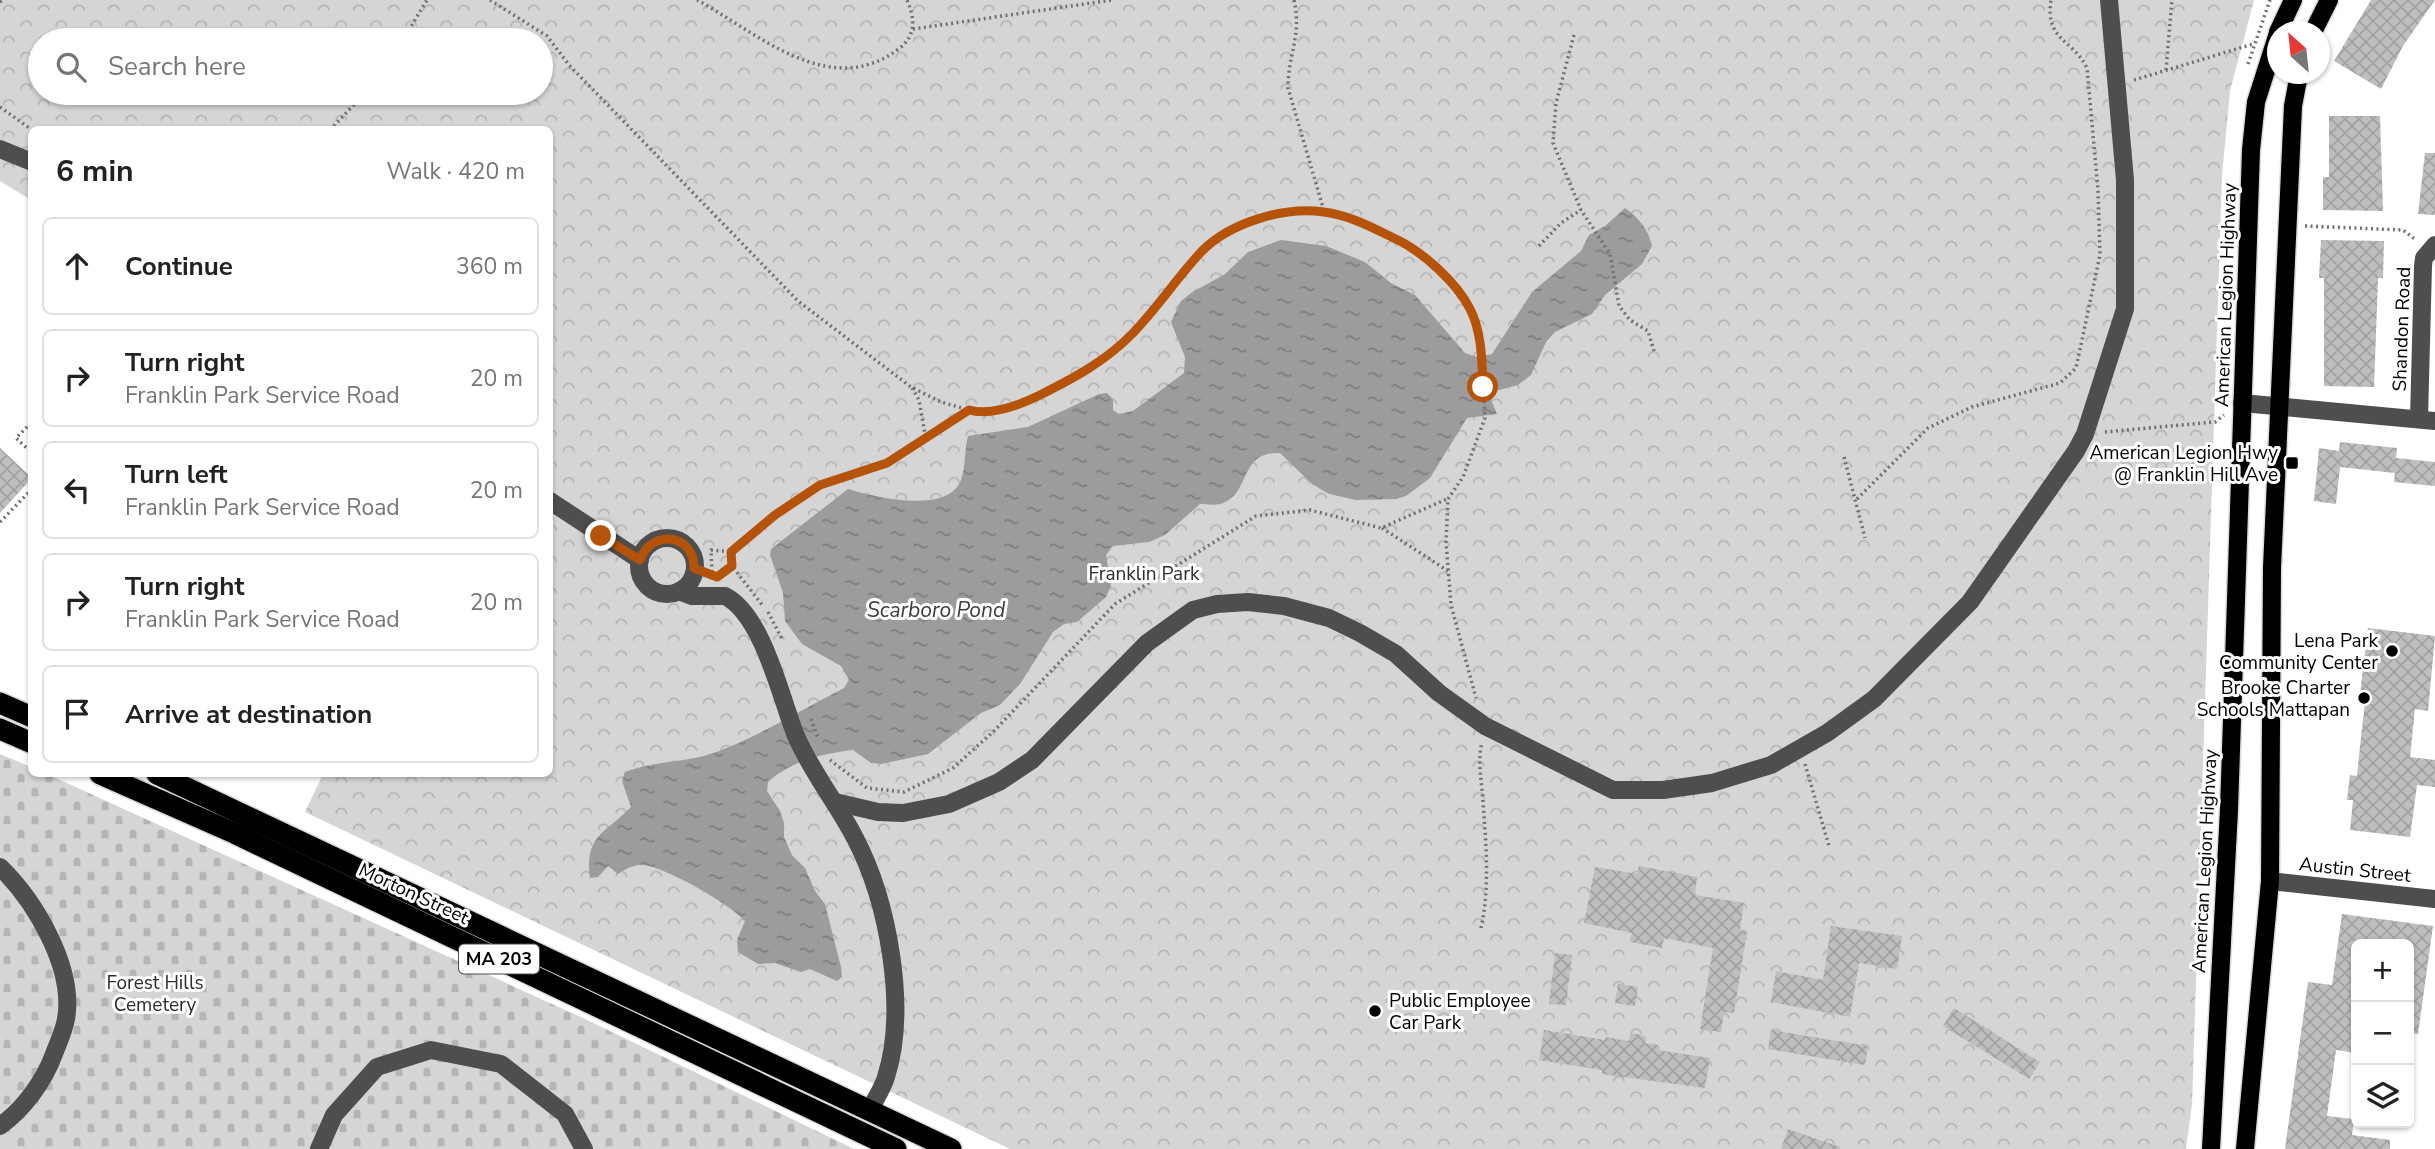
<!DOCTYPE html>
<meta charset="utf-8">
<style>
:root{--surface:#fff;--page:#f2f2f2;--text:#222;--muted:#767676;--line:#e0e0e0}
body{margin:0;font-family:"Nunito Sans",sans-serif;background:var(--page);color:var(--text)}
.controls{position:absolute;right:21px;bottom:21px;display:grid;overflow:hidden;border-radius:10px;box-shadow:0 2px 5px #0004}
.controls button{width:63px;height:63px;display:grid;place-items:center;padding:0;border:0;border-bottom:2px solid var(--line);background:var(--surface);color:var(--text);font:35px sans-serif}
.compass{position:absolute;left:2267px;top:21px;width:63px;height:63px;border-radius:50%;background:var(--surface);box-shadow:0 2px 5px #0004;rotate:333deg}
.stop{position:absolute;width:21px;height:21px;margin:-16px;border:5px solid #b45309;border-radius:50%;background:#fff}
.stop.end{background:#b45309;border-color:#fff;box-shadow:0 2px 7px #0008}
.list{margin:0;padding:0;list-style:none}
h2{display:flex;justify-content:space-between;align-items:center;height:91px;margin:0;padding:0 28px;font-size:30px}
h2 small{font-size:23px;font-weight:400;color:var(--muted)}
.list li{display:grid;grid-template-columns:46px 1fr auto;gap:21px;align-items:center;box-sizing:border-box;height:98px;margin:0 14px 14px;padding:0 14px;border:2px solid var(--line);border-radius:10px}
.list b{display:block;font-size:26px;white-space:nowrap}
.list p{margin:0;font-size:23px;white-space:nowrap;color:var(--muted)}
.list em{font-size:23px;font-style:normal;color:var(--muted)}
.icon{flex:none;width:38px;height:38px;fill:none;stroke:currentColor;stroke-width:2;stroke-linecap:round;stroke-linejoin:round}
.map{position:relative;flex:none;width:2435px;height:1149px;overflow:hidden}
.search{position:absolute;background:var(--surface);box-shadow:0 2px 5px #0004;left:28px;top:28px;width:525px;height:77px;display:flex;align-items:center;gap:18px;box-sizing:border-box;padding:0 24px;border-radius:38px;color:var(--muted);font-size:26px}
.panel{position:absolute;background:var(--surface);box-shadow:0 2px 5px #0004;left:28px;top:126px;width:525px;height:651px;border-radius:10px}
.map>svg:first-child{display:block}
</style>
<div class="map">
<svg width="2435" height="1149" viewBox="0 0 2435 1149">
<defs>
<pattern id="cemetery-stones" width="16" height="16" patternUnits="userSpaceOnUse" patternTransform="scale(1.75)"><rect width="16" height="16" fill="#d5d5d5"/><path d="M2 7V4a2 2 0 0 1 4 0v3zM10 15v-3a2 2 0 0 1 4 0v3z" fill="#b5b5b5"/></pattern>
<pattern id="park-crowns" width="20" height="18" patternUnits="userSpaceOnUse" patternTransform="scale(1.75)"><rect width="20" height="18" fill="#d5d5d5"/><path d="M2 6a3 3 0 1 1 6 0M12 15a3 3 0 1 1 6 0" fill="none" stroke="#b5b5b5"/></pattern>
<pattern id="water-ripples" width="26" height="14" patternUnits="userSpaceOnUse" patternTransform="scale(1.75)"><rect width="26" height="14" fill="#9c9c9c"/><path d="M2 4q2-2 4 0t4 0M15 11q2-2 4 0t4 0" fill="none" stroke="#7d7d7d"/></pattern>
<pattern id="building-cross-hatch" width="8" height="8" patternUnits="userSpaceOnUse" patternTransform="scale(1.75)"><rect width="8" height="8" fill="#bebebe"/><path d="M0 0l8 8M0 8l8-8" fill="none" stroke="#a2a2a2"/></pattern>
</defs>
<rect width="100%" height="100%" fill="#fff"/>
<path fill="url(#cemetery-stones)" d="M0,754l31,13 1,7h15l538,245 269,130h-854z"/>
<path fill="url(#park-crowns)" fill-rule="evenodd" d="M0,0h2254l-24,91 -8,84 -30,929 -6,45h-1176l-705,-337 18,-38h227v-644h-518l-1,70 -31,-19zM40,40h501v53h-501z"/>
<path fill="url(#water-ripples)" d="M1625,208c14,10 23,21 27,38l-10,18 -37,31 -13,19 -37,18 -9,10 -15,33 -13,10 -23,6 -4,9 6,14 -30,4 -37,60 -24,18 -10,3 -40,1 -27,-6 -17,-10 -32,-31c-41,-2 -29,39 -57,50 -6,3 -16,1 -23,1l-35,31 -16,7 -36,4 -7,9 5,31 -5,11 -29,25 -13,2 -11,8 -33,52 -20,21 -19,8 -53,41 -47,10 -10,-1 -18,-13c-29,3 -64,12 -85,32l-1,9 13,20 4,12v14l8,18 13,13 10,23 10,13 16,63 1,10 -5,4 -27,-12 -9,3 -26,-9 -17,1 -20,-12 -1,-12 8,-19c-17,-18 -76,-52 -101,-56 -9,-1 -18,4 -26,9l-10,-8 -10,11 -8,1c-6,-43 16,-45 41,-71l-9,-26 3,-9c31,-12 64,-9 94,-21 44,-17 84,-42 125,-63l5,-8 -8,-14 -39,-22 -17,-23 -2,-28 -13,-38 1,-6 77,-60c26,8 100,26 113,-9 5,-14 3,-29 7,-44l60,-9 71,-33 8,-1 6,6v11l6,4 14,-3 51,-38 1,-16 -14,-35 10,-21 10,-8 34,-19 23,-22 33,-12 45,6 39,16 26,21 24,12 50,58 12,4 15,-3 40,-62 49,-41 8,-16 16,-9z"/>
<g fill="url(#building-cross-hatch)">
<path d="M2371,0h64l-32,46 -22,43 -47,-28z"/>
<path d="M2329,116h51l3,95 -60,-1v-33h6z"/>
<path d="M2425,153h10v62l-17,-1z"/>
<path d="M2321,240l63,1 -1,37h-5l-4,109 -50,-1v-108h-5z"/>
<path d="M2340,442l57,6 -1,10 39,4v24l-41,-4 1,-9 -55,-6 -4,37 -22,-3 5,-53 20,3z"/>
<path d="M0,448l32,30 -32,35z"/>
<path d="M2368,628l67,8 -7,75 -13,-2 -5,48 25,3v27l-18,-2 -7,52 -60,-7 3,-30h-6l3,-25 7,1 3,-30 5,-43h-6z"/>
<path d="M1639,866l58,11 -2,18 49,8 -4,27 7,1 -13,82 -10,-1 -3,20 -21,-3 13,-81 -49,-10 -2,10 -32,-6 2,-9 -48,-10 11,-56 42,7z"/>
<path d="M2342,914l91,12 -15,108 -9,-1v-89h-53v109l-20,-3 -9,66 27,3 -2,16 38,5v9h-105l23,-167 24,3z"/>
<path d="M1831,926l71,10 -5,33 -38,-6 -9,54 -79,-15 5,-31 47,9z"/>
<path d="M1555,953l17,2 -6,50 -17,-1z"/>
<path d="M1618,984l20,3 -3,19 -20,-3z"/>
<path d="M1954,1008l86,54 -11,17 -86,-53z"/>
<path d="M1544,1030l61,10v-3l24,4 1,-8 16,3 -1,7 13,2 -1,5 53,8 -5,30 -103,-14v-4l-63,-10z"/>
<path d="M1771,1030l97,16 -3,19 -97,-16z"/>
<path d="M1788,1129l52,18v2h-59z"/>
</g>
<g fill="none" stroke-linecap="round" stroke-linejoin="round">
<g stroke="#dbdbdb" stroke-width="21">
<g id="major">
<path d="M2278,32l15,-32"/>
<path d="M2313,32l16,-32"/>
<path d="M2211,1149l18,-339 22,-660 5,-48 22,-69"/>
<path d="M2245,1149l25,-268 2,-313 21,-462 6,-32"/>
</g>
</g>
<g stroke="#dbdbdb" stroke-width="24">
<g id="highway">
<path d="M0,703l32,14"/>
<path d="M0,729l32,14"/>
<path d="M100,774l134,59 662,316"/>
<path d="M157,774l794,375"/>
</g>
</g>
<g stroke="#707070" stroke-width="3.5" stroke-dasharray="2 3.5" stroke-linecap="butt">
<path d="M490,0l57,36 22,29 229,236 113,86 30,15 39,11 42,-10 55,-26 30,-21 25,-22 71,-84 31,-21 48,-16 42,-1 37,11 45,22 36,29 29,35 10,38 4,71 -22,59 -15,22 -2,43 5,63 25,93"/>
<path d="M697,0c61,33 133,102 203,48 16,-13 15,-30 7,-48"/>
<path d="M1294,0c8,36 -6,54 -6,88l36,123"/>
<path d="M0,2l3,-2"/>
<path d="M913,29l199,-29"/>
<path d="M1574,35l-18,68 -3,40 28,67 29,44 9,52 11,14 18,11 6,20"/>
<path d="M403,40l24,-40"/>
<path d="M2248,64l22,-64"/>
<path d="M2166,70l6,-70"/>
<path d="M2134,80l119,-36"/>
<path d="M0,107l32,23"/>
<path d="M330,130l35,-37"/>
<path d="M2305,226l98,4 13,10"/>
<path d="M1539,246l22,-23 20,-13"/>
<path d="M912,388l7,12 7,40"/>
<path d="M31,423l-15,15 16,15"/>
<path d="M2105,432l110,-10 9,-7"/>
<path d="M1844,457l21,81"/>
<path d="M1857,499l71,-71 44,-21 88,-24 16,-15 24,-113 -2,-65 -11,-122c-15,-30 -42,-27 -36,-68"/>
<path d="M0,522l32,-33"/>
<path d="M1382,528l66,43"/>
<path d="M731,552l1,14 31,40"/>
<path d="M731,552l44,-37 45,-30 67,-22 82,-53"/>
<path d="M694,568l23,9"/>
<path d="M712,572l-1,-22 20,2"/>
<path d="M717,577l15,-11"/>
<path d="M768,612l14,27"/>
<path d="M811,719l7,19"/>
<path d="M830,760l37,28 37,4 49,-24 41,-37 121,-127 141,-88 54,-6 71,18 66,-29"/>
<path d="M1805,764l24,82"/>
<path d="M1481,928c9,-40 5,-85 2,-126 -1,-21 -6,-39 -1,-60"/>
</g>
<g stroke="#4e4e4e" stroke-width="18">
<path d="M0,149l32,13"/>
<path d="M2242,403l193,18"/>
<path d="M2419,419l4,-153 1,-8 11,-13"/>
<path d="M550,501l90,59"/>
<circle cx="667" cy="566" r="28"/>
<path d="M679,591l13,5h33c38,19 56,103 71,140 16,37 41,67 59,102 33,63 53,170 31,239 -3,11 -11,22 -16,33"/>
<path d="M835,802l43,10 25,1 46,-9 50,-22 33,-22 115,-117 46,-33 24,-6 31,-2 36,4 45,12 31,15 36,21 43,39 46,33 128,64h50l49,-7 59,-18 56,-32 47,-34 96,-97 106,-151 9,-17 40,-125v-129l-16,-180"/>
<path d="M0,867c35,34 75,101 66,152 -2,12 -8,24 -12,35 -10,27 -30,55 -54,72"/>
<path d="M2270,881l165,18"/>
<path d="M319,1149l15,-34 43,-48 54,-17 70,14 64,50 19,35"/>
</g>
<use href="#major" stroke="#000" stroke-width="18"/>
<use href="#highway" stroke="#000" stroke-width="21"/>
</g>
<g fill="none" stroke-linecap="round" stroke-linejoin="round">
<path stroke="#b45309" stroke-width="9" d="M601,536l39,24c11,-31 54,-27 54,8l23,9 15,-11 -1,-14 44,-37 45,-30 67,-22 82,-53c23,6 51,-5 71,-15 34,-17 66,-34 93,-62 24,-25 44,-55 68,-81 28,-29 83,-46 123,-40 26,3 51,17 74,28 26,13 59,43 72,69 12,23 12,53 13,78"/>
</g>
<g fill="#000" stroke="#fff" stroke-width="2.5">
<rect x="2285" y="456" width="14" height="14" rx="3.5"/>
<circle cx="2392" cy="651" r="7"/>
<circle cx="2364" cy="698" r="7"/>
<circle cx="1375" cy="1011" r="7"/>
</g>
<g text-anchor="middle" stroke-width="6" stroke-linejoin="round" paint-order="stroke">
<rect fill="#fff" stroke="#4c4c4c" stroke-width="2" x="459" y="944.5" width="80" height="29" rx="5"/>
<g font-size="18" font-weight="bold" fill="#000">
<text x="499" y="965">MA 203</text>
</g>
<g font-size="19" fill="#000" stroke="#fff">
<text transform="translate(2225 295) rotate(-88)" y="7">American Legion Highway</text>
<text transform="translate(2401 329) rotate(-88)" y="7">Shandon Road</text>
<text transform="translate(2204 861) rotate(-87)" y="7">American Legion Highway</text>
<text transform="translate(2355 869) rotate(6)" y="7">Austin Street</text>
<text transform="translate(414 893) rotate(25)" y="7">Morton Street</text>
</g>
<g font-size="19" fill="#000" stroke="#fff" text-anchor="end">
<text x="2278" y="459">American Legion Hwy<tspan x="2278" dy="22">@ Franklin Hill Ave</tspan></text>
<text x="2378" y="647">Lena Park<tspan x="2378" dy="22">Community Center</tspan></text>
<text x="2350" y="694">Brooke Charter<tspan x="2350" dy="22">Schools Mattapan</tspan></text>
<text x="1389" y="1007" text-anchor="start">Public Employee<tspan x="1389" dy="22">Car Park</tspan></text>
</g>
<g font-size="19" fill="#2c2c2c" stroke="#fff">
<text x="1144" y="580">Franklin Park</text>
<text x="155" y="989">Forest Hills<tspan x="155" dy="22">Cemetery</tspan></text>
</g>
<g font-size="21" font-style="italic" fill="#3d3d3d" stroke="#fff">
<text x="936" y="617">Scarboro Pond</text>
</g>
</g>
</svg>
<div class="controls">
<button>+</button>
<button>−</button>
<button><svg class="icon" aria-label="layers" viewBox="0 0 24 24"><path d="M12 4l9 5-9 5-9-5zM3 14l9 5 9-5"/></svg></button>
</div>
<svg class="compass" viewBox="-18 -18 36 36"><path d="M0-13l5 13h-10z" fill="#e53935"/><path d="M0 13l5-13h-10z" fill="#767676"/></svg>
<div class="stop" style="left:1483px;top:387px"></div>
<div class="stop end" style="left:601px;top:536px"></div>
<div class="search"><svg class="icon" aria-label="search" viewBox="0 0 24 24"><circle cx="10" cy="10" r="6"/><path d="M15 15l6 6"/></svg>Search here</div>
<section class="panel">
<h2>6 min<small>Walk · 420 m</small></h2>
<ul class="list">
<li><svg class="icon" aria-label="ahead" viewBox="0 0 24 24"><path d="M12 20V5M6 11l6-6 6 6"/></svg><div><b>Continue</b></div><em>360 m</em></li>
<li><svg class="icon" aria-label="right" viewBox="0 0 24 24"><path d="M7 20v-9h11M14 6l5 5-5 5"/></svg><div><b>Turn right</b><p>Franklin Park Service Road</p></div><em>20 m</em></li>
<li><svg class="icon" aria-label="left" viewBox="0 0 24 24"><path d="M17 20v-9H6M10 6l-5 5 5 5"/></svg><div><b>Turn left</b><p>Franklin Park Service Road</p></div><em>20 m</em></li>
<li><svg class="icon" aria-label="right" viewBox="0 0 24 24"><path d="M7 20v-9h11M14 6l5 5-5 5"/></svg><div><b>Turn right</b><p>Franklin Park Service Road</p></div><em>20 m</em></li>
<li><svg class="icon" aria-label="arrive" viewBox="0 0 24 24"><path d="M6 21V4h12l-3 4 3 4H6"/></svg><div><b>Arrive at destination</b></div></li>
</ul>
</section>
</div>
